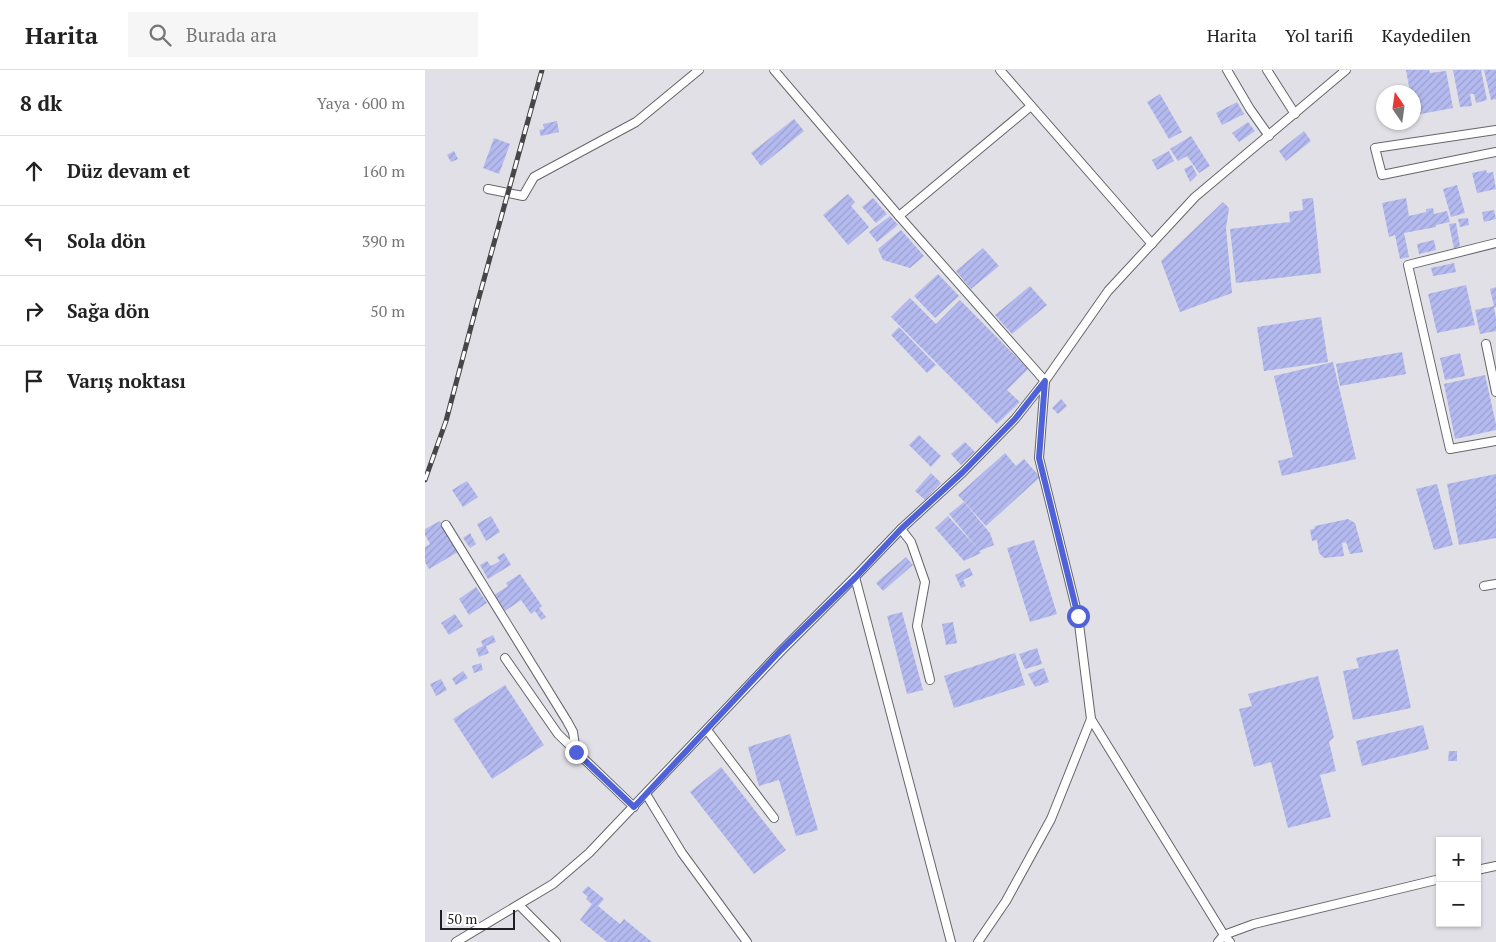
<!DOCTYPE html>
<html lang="tr">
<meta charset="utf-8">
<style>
:root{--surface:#fff;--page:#f6f6f6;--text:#222;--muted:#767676;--line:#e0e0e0}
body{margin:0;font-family:"PT Serif",serif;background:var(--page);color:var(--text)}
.controls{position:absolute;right:15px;bottom:15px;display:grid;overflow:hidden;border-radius:0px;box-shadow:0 1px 4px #0004}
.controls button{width:45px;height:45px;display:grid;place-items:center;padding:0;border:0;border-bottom:1px solid var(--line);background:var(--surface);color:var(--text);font:25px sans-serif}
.compass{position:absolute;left:951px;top:15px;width:45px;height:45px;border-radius:50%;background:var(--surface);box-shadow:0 1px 4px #0004;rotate:347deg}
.scale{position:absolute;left:15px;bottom:12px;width:75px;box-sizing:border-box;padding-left:5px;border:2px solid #202022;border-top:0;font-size:14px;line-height:18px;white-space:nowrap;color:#202022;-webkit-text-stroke:4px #fff;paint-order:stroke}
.stop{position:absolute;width:15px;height:15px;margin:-11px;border:4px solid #5062d8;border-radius:50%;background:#fff}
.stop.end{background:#5062d8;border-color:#fff;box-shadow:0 1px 5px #0008}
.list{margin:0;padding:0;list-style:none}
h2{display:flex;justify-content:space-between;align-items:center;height:65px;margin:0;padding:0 20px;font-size:21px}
h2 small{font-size:16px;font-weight:400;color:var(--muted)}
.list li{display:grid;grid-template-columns:32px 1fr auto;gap:15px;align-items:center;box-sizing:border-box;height:70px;padding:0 20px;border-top:1px solid var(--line)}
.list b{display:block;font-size:19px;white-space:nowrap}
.list em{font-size:16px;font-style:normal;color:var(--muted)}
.icon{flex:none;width:28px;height:28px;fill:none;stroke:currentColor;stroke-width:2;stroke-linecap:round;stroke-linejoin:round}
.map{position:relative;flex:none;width:1071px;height:872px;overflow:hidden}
header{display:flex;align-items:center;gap:30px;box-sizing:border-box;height:70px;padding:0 25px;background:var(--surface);border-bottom:1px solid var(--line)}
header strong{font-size:24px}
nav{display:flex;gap:28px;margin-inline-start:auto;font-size:18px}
.search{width:350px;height:45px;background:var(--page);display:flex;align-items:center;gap:12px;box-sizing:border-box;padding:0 18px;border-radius:0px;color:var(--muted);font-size:19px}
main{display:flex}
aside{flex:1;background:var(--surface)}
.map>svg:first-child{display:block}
</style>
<header>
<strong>Harita</strong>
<div class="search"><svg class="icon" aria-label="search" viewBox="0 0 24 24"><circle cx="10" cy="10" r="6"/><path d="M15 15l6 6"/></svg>Burada ara</div>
<nav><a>Harita</a><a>Yol tarifi</a><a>Kaydedilen</a></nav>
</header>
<main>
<aside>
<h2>8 dk<small>Yaya · 600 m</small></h2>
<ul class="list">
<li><svg class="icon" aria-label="ahead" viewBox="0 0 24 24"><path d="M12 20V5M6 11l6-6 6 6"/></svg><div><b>Düz devam et</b></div><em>160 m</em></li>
<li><svg class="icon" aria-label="left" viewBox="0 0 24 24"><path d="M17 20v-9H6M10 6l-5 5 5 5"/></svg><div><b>Sola dön</b></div><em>390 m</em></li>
<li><svg class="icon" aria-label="right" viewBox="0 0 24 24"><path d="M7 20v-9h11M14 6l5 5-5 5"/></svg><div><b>Sağa dön</b></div><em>50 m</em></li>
<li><svg class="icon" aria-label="arrive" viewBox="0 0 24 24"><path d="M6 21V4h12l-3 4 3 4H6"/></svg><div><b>Varış noktası</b></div></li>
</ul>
</aside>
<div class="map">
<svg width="1071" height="872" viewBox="0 0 1071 872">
<defs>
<pattern id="building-hatch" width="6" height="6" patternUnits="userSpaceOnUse" patternTransform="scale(1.25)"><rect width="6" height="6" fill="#b4baef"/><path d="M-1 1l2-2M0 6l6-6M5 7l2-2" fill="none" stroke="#9aa0cd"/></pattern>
</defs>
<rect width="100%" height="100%" fill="#e0e0e6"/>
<g fill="url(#building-hatch)">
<path d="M981,0h23l1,3 16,-2 7,37 -38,7 -2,-23h-3z"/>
<path d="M1028,0h28l6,30 -11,3 -2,-9h-4l2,12 -12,1z"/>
<path d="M1059,0h12v29l-5,1z"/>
<path d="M735,24l22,38 -13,7 -22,-37z"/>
<path d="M812,32l7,12 -22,11 -6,-12z"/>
<path d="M369,49l10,12 -43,35 -10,-13z"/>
<path d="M132,51l2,11 -18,4 -2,-6 5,-1 -1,-5z"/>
<path d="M823,52l7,9 -16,11 -7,-9z"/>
<path d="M879,61l7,10 -25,20 -7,-10z"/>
<path d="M766,66l19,30 -11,7 -12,-17 -9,5 -8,-12z"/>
<path d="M69,68l16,6 -11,30 -16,-6z"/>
<path d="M29,81l4,8 -7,3 -4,-7z"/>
<path d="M744,81l5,10 -17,9 -5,-10z"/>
<path d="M767,95l5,10 -7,7 -6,-13z"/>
<path d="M1061,100l1,3 6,-1 3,17 -19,4 -5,-20z"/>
<path d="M1032,115l8,28 -14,4 -8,-28z"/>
<path d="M423,124l7,8 -4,4 18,21 -21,18 -25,-30z"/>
<path d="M448,128l14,16 -11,9 -14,-16z"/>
<path d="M888,128l8,75 -85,10 -6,-54 60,-7 -1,-10 14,-2 -1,-11z"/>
<path d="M981,128l3,18 17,-4v-3l7,-1 1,6 13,-3 3,11 -14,3v2l-32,6 5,24 -9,2 -5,-24 -6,2 -7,-34z"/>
<path d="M798,132l6,6 -3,20 6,65 -52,19 -19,-51z"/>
<path d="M1069,140l2,9 -12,3 -2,-10z"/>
<path d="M465,146l8,9 -21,17 -8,-10z"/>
<path d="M1043,148l1,7 -9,2 -2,-8z"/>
<path d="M1031,153l4,23 -6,3 -5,-25z"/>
<path d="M476,160l23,26 -14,12 -27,-8 -5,-11z"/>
<path d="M1009,170l2,10 -17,4 -2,-10z"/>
<path d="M558,178l16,18 -28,23 -15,-18z"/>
<path d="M1029,193l2,9 -23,4 -2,-8z"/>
<path d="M513,204l21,22 -24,22 -21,-22z"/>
<path d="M1041,215l9,40 -38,8 -9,-39z"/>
<path d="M605,216l17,19 -35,29 -17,-19z"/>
<path d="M1071,217v20l-2,1 2,10v13l-16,3 -5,-24 19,-4 -4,-17z"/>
<path d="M485,228l26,26 24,-24 68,69 -21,21 13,12 -23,22 -106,-107z"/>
<path d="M896,247l7,45 -64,9 -7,-44z"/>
<path d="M474,257l37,38 -9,8 -36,-38z"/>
<path d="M977,282l4,22 -66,12 -4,-22z"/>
<path d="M1035,283l5,23 -20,4 -5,-22z"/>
<path d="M908,292l23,97 -74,17 -4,-15 15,-4 -19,-81z"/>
<path d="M1060,305l11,49v6l-41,9 -11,-55z"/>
<path d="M636,329l6,7 -9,8 -6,-6z"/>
<path d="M494,365l22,21 -10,11 -22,-22z"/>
<path d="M540,372l10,10 -14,13 -10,-11z"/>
<path d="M580,383l11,13 8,-7 16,18 -54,49 -28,-31z"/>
<path d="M506,403l10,10 -16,17 -10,-9z"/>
<path d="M1071,404v64l-37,7 -12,-61z"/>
<path d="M42,411l11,16 -15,10 -11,-17z"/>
<path d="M1012,414l16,61 -19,5 -18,-61z"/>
<path d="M539,432l26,31 4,12 -15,6 2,2 -17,8 -29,-33 13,-12 30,33 -29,-35z"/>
<path d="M66,446l9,16 -14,9 -9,-17z"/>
<path d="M923,449l7,4 8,29 -13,2 -4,-12 -4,1 2,13 -20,2 -5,-5 -2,-13 -5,1 -2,-11 4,-1 1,-3z"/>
<path d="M15,451l18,31 -29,17 -4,-7v-15l5,-3 -5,-9v-6z"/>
<path d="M45,463l6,11 -6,4 -7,-10z"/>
<path d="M609,470l23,74 -27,8 -23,-74z"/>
<path d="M79,483l7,12 -23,14 -8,-14 7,-4 4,5 9,-5 -3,-4z"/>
<path d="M481,487l7,8 -30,26 -7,-8z"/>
<path d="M545,498l3,7 -10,5 3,6 -5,2 -6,-13z"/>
<path d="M95,504l22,32 -3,2 7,9 -5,3 -6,-9 -4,3 -10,-14 -16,11 -11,-16 14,-9 -2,-3z"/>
<path d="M51,517l11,16 -18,12 -10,-16z"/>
<path d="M477,542l21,78 -16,4 -20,-78z"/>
<path d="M30,544l8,12 -14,9 -8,-12z"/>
<path d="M528,552l4,21 -11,2 -4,-21z"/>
<path d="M68,565l3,7 -10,4 3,7 -10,4 -3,-8 7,-3 -2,-5z"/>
<path d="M612,578l5,16 -17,5 -6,-15z"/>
<path d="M973,579l13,59 -58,12 -10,-49 16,-3 -3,-10z"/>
<path d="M590,583l10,32 -71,23 -10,-32z"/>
<path d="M56,593l2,7 -9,3 -2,-7z"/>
<path d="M619,598l5,14 -14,5 -7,-13z"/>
<path d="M38,601l5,7 -12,7 -4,-6z"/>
<path d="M893,606l16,61 -5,5 7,29 -16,4 11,42 -43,11 -17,-66 -17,5 -15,-58 13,-3 -4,-12z"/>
<path d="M16,609l6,11 -11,6 -6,-12z"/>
<path d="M80,615l39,60 -52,34 -39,-60z"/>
<path d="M998,655l6,24 -67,17 -6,-25z"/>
<path d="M365,664l28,96 -22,6 -17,-56 -20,6 -11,-39z"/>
<path d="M1024,681h8v10h-9z"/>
<path d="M296,697l65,83 -32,24 -64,-82z"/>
<path d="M163,816l16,13 -6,7 22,18 4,-5 28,23h-45l-27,-22 12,-16 -6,-5 2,-2 -6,-5z"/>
</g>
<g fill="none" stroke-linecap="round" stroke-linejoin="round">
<g stroke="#65666b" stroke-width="10">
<g id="street">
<path d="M349,0l125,146 146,165 -6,77 39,158 13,103 -40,100 -45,82 -28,41"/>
<path d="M575,0l152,174"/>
<path d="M802,0l23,39 19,27"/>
<path d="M842,0l28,44"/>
<path d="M1071,60l-121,18 7,27 114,-23"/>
<path d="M63,119l35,7 11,-19 102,-55 63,-52"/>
<path d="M474,146l132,-110"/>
<path d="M1071,173l-88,22 42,184 46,-8"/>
<path d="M1061,274l10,48"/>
<path d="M21,455l121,196 6,11 3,20"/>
<path d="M476,459l10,13 14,40 -8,44 13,54"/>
<path d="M430,507l96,365"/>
<path d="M1059,516l12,-2"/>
<path d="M80,588l53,76 76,73"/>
<path d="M666,649l133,216 6,7"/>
<path d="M282,660l67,88"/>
<path d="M221,724l36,59 65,89"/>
<path d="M1052,800l19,-4"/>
<path d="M94,835l37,37"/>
<path d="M31,872l97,-58 36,-31 193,-203 73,-73 46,-48 62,-57 52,-53 30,-38 63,-90 87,-94 151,-127"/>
<path d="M793,872l6,-7 30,-11 186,-45"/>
</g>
</g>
<use href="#street" stroke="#fff" stroke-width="8"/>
<g stroke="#464648" stroke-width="5">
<path id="rail" d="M0,410l21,-59 30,-113 66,-238"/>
</g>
<use href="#rail" stroke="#fff" stroke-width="3" stroke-dasharray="9" stroke-linecap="butt"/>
</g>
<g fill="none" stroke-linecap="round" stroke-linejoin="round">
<path stroke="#5062d8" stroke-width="6" d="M151,682l58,55 147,-157 74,-72 46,-49 62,-57 52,-53 30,-38 -6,77 39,158"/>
</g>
</svg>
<div class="controls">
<button>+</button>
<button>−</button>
</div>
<svg class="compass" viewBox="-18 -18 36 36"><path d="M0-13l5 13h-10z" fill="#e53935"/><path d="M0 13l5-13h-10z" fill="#767676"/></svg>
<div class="scale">50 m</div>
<div class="stop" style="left:653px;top:546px"></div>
<div class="stop end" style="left:151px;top:682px"></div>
</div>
</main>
